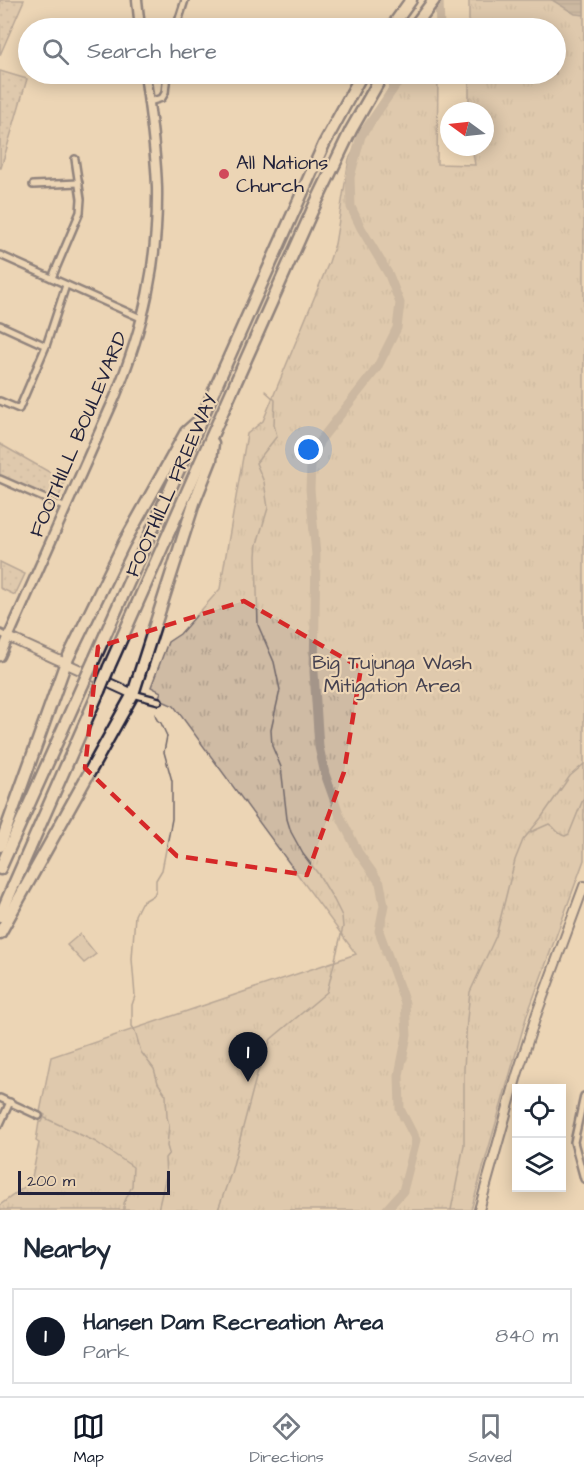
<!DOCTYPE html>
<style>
:root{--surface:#fff;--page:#f6f6f7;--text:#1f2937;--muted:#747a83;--line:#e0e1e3;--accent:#111827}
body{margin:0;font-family:"Architects Daughter",sans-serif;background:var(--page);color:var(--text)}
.controls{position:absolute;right:18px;bottom:18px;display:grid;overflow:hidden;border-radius:0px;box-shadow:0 3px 15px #0003}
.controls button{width:54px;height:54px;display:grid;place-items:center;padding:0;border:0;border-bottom:2px solid var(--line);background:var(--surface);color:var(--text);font:30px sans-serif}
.compass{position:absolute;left:440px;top:102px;width:54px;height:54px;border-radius:50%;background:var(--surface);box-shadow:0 3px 15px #0003;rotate:285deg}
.scale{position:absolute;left:18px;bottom:15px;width:152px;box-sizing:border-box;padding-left:6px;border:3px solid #22223b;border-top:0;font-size:16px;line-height:21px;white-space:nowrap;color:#22223b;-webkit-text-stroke:4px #ecd5b5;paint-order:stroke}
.you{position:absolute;left:309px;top:450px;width:21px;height:21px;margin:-15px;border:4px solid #fff;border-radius:50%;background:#1a73e8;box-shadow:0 0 0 9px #1a73e833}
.badge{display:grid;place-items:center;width:39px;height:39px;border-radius:50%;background:var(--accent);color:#fff;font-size:20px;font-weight:700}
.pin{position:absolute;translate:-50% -50px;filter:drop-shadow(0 2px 3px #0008)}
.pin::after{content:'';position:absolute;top:32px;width:21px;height:18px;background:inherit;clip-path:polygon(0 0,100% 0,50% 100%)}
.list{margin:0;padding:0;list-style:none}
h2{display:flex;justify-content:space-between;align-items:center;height:78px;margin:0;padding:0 24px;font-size:26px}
h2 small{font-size:20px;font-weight:400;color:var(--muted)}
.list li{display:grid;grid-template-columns:39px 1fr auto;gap:18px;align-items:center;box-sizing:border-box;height:96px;margin:0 12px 12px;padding:0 12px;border:2px solid var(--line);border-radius:0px}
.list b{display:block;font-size:22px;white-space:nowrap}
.list p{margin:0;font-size:20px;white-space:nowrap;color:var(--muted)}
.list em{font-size:20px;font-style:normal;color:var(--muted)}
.icon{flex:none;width:33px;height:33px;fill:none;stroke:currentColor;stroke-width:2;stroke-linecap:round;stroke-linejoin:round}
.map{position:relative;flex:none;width:584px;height:1210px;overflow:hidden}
.search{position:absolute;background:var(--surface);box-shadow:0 3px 15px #0003;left:18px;right:18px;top:18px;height:66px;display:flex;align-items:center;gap:15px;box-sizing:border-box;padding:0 21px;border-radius:33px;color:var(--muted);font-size:22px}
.sheet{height:186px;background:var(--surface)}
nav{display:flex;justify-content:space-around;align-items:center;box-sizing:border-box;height:84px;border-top:2px solid var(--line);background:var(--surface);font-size:16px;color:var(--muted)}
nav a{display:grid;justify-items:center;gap:3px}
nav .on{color:var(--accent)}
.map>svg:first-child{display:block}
</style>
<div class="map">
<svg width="584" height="1210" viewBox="0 0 584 1210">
<defs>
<pattern id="grass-dots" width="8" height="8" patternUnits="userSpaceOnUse" patternTransform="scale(1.5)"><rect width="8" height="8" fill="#cfbba4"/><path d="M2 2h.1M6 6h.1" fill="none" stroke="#b1a08e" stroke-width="1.8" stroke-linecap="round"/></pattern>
<pattern id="park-tufts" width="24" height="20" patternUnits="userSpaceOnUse" patternTransform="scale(1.5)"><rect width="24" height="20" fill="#cfbba4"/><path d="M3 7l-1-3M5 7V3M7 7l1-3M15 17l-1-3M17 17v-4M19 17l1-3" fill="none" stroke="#b1a08e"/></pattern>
<pattern id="water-rules" width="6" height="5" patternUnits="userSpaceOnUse" patternTransform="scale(1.5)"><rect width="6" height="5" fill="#a49589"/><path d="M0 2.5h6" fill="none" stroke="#857971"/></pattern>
</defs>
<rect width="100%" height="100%" fill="#ecd5b5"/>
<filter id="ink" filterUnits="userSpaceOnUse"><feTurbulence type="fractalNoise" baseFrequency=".0167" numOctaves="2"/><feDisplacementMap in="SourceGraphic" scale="12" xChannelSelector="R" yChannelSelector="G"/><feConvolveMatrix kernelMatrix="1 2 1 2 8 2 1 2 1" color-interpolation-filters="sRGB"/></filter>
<g filter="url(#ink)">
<g fill="url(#grass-dots)" stroke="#786e70" stroke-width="1.5">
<path d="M0,0h24l-24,55z"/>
<path d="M0,71l27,8 -26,89h-1z"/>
<path d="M0,444l65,37 -9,23 -56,-25z"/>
<path d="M0,562l25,12 -10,21 -15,-7z"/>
</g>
<path fill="url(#park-tufts)" stroke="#786e70" stroke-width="1.5" d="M469,0h115v860l-58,158 -55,192h-471v-5l31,-23 8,-39 -3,-2 3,-19h3l3,-7 -5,-3 11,-55 305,-103 -182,-248 -16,-7 3,-7 -10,-5 17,-45 12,-8 40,-45 27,-155 16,-13 66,-159 6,-18 14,-85 48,-85h41l-1,90 38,1 -3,-18h13v-36h-16v-37h87v-46h-87z"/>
<path fill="#cfbba4" stroke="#786e70" stroke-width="1.5" d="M80,934l16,20 -12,9 -17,-18z"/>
<path fill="url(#water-rules)" stroke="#70676a" stroke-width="1.5" d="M552,0h32v15l-9,-1z"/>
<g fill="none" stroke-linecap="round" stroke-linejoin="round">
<g stroke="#70676a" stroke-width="1.5">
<path d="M584,240v3"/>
<path d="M155,714l2,6 4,3 6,13 -3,16 8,29v38l-10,51 -6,10v10l-2,5 -13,8 -6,12 -3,44 3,37 -3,9v21l3,5 6,21 13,17 4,14 8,12 1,22 2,8 -2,21 2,7 -4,5 1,18 -8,34"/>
<path d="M531,832l18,-8c7,4 8,10 16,12l4,-2 15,-37"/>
<path d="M45,1118l51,24 37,25 -1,19 -8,17v7"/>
<path d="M218,1210l13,-37 26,-99 14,-35 56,-47 16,-65 -1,-11 -8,-16 -15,-25 -16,-21 -12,-22 -4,-13 -6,-52 -9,-21 -1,-16 9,-40 -6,-28 -16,-37 -2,-69 1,-12 11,-36 -4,-26 -8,-19 21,-27 -3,-11 1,-25 -10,-9"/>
<path d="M451,1210l13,-65v-76l3,-50 3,-27 26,-56 19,-76 8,-20 18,-22 29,-42 14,-12"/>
</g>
<g stroke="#a49589" stroke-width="9">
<path d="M439,0l1,28"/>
<path d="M386,1210l17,-19 13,-51 -16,-31 -1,-34 8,-40 -2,-32 -26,-72 5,-26 -4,-22 -22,-31 -18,-36 -15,-42 -6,-27 -5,-75 2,-117 -6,-66 1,-23 8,-24 58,-74 20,-40 3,-25 -11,-28 -28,-47 -10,-21 -1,-30 11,-41 35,-51 15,-11"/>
</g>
<g stroke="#22223b" stroke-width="10">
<g id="street">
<path d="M176,28l9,-28"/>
<path d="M149,102l13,-4 3,-5 2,-19"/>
<path d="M33,185l46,-2"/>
<path d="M0,255l143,64"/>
<path d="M52,278l28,-66 1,-13 -6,-40"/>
<path d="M0,325l46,21"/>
<path d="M0,401l19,8 27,-63 20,-61"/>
<path d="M0,479l66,29"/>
<path d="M0,633l8,4"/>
<path d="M133,694l26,7"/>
<path d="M584,1096l-10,46 10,37"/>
<path d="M0,1098l39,18"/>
<path d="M0,1124l10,-22"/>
</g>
</g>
<g stroke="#22223b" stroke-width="12">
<g id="secondary">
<path d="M8,637l125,57"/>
<path d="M479,1210l38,-135 20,-62 47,-127"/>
</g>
</g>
<g stroke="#22223b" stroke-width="13">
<g id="primary">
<path d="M137,0l3,28"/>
<path d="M0,656l115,-259c29,-71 43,-132 42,-209 -1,-38 -7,-77 -12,-114"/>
</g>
</g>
<g stroke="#22223b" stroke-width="15">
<g id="highway">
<path d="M391,28l20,-28"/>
<path d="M413,28l21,-28"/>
<path d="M94,660l230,-516 38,-70"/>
<path d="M109,667l203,-456 39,-81 32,-56"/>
<path d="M0,846l66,-184 58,-119 62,-111 10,-9"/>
<path d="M0,869l83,-185"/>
<path d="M0,916l99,-225"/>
<path d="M0,933l133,-239 61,-191 17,-43 2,-17"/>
</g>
</g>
<use href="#street" stroke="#ecd5b5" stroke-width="5"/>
<use href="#secondary" stroke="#ecd5b5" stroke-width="8"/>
<use href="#primary" stroke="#ecd5b5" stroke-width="8"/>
<use href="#highway" stroke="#ecd5b5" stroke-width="10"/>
<g stroke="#22223b" stroke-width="15" stroke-linecap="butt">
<g id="highway-bridge">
<path d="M83,684l11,-24"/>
<path d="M99,691l10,-24"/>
</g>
</g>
<use href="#highway-bridge" stroke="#ecd5b5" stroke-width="10"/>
</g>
</g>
<path d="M0 0H584V1210H0ZM244,601l117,67 -17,104 -37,103 -130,-19 -92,-88 13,-121z" fill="#ecd5b5" fill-opacity=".55" fill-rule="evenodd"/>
<path fill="none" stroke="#d62828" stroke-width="4.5" stroke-dasharray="12 8" stroke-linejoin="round" d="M244,601l117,67 -17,104 -37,103 -130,-19 -92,-88 13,-121z"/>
<circle fill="#d1495b" stroke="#ecd5b5" stroke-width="2" cx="224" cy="174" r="6"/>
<g text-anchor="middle" stroke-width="4.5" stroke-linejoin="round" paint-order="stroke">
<g font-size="20" fill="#22223b" stroke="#ecd5b5" text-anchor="start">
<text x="236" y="169">All Nations<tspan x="236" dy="23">Church</tspan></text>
</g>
<g font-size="20" fill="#22223b" stroke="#ecd5b5">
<text transform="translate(78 434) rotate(-67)" y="7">FOOTHILL BOULEVARD</text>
<text transform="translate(171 485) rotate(-66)" y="7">FOOTHILL FREEWAY</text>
</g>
<g font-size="20" fill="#454150" stroke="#ecd5b5">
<text x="392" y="669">Big Tujunga Wash<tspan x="392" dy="23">Mitigation Area</tspan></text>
</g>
</g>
</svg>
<div class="controls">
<button><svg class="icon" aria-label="locate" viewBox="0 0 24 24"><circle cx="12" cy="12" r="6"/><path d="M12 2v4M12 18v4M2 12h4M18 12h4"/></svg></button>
<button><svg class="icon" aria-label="layers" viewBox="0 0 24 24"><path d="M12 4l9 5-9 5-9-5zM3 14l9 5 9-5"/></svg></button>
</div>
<svg class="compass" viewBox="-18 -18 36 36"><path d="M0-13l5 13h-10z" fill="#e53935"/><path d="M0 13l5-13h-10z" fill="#747a83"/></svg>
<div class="scale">200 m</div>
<div class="you"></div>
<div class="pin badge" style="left:248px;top:1082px">1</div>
<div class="search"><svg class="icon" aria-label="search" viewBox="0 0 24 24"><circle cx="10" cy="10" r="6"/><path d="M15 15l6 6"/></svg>Search here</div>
</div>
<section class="sheet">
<h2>Nearby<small></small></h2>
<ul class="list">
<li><span class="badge">1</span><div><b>Hansen Dam Recreation Area</b><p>Park</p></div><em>840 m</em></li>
</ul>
</section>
<nav>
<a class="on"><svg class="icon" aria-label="map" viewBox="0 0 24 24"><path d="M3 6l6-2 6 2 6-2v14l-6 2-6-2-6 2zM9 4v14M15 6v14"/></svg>Map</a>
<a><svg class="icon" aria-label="directions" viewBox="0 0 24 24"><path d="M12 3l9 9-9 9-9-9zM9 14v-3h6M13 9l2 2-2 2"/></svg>Directions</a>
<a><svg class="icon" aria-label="saved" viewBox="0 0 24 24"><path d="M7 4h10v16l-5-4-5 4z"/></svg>Saved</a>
</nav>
